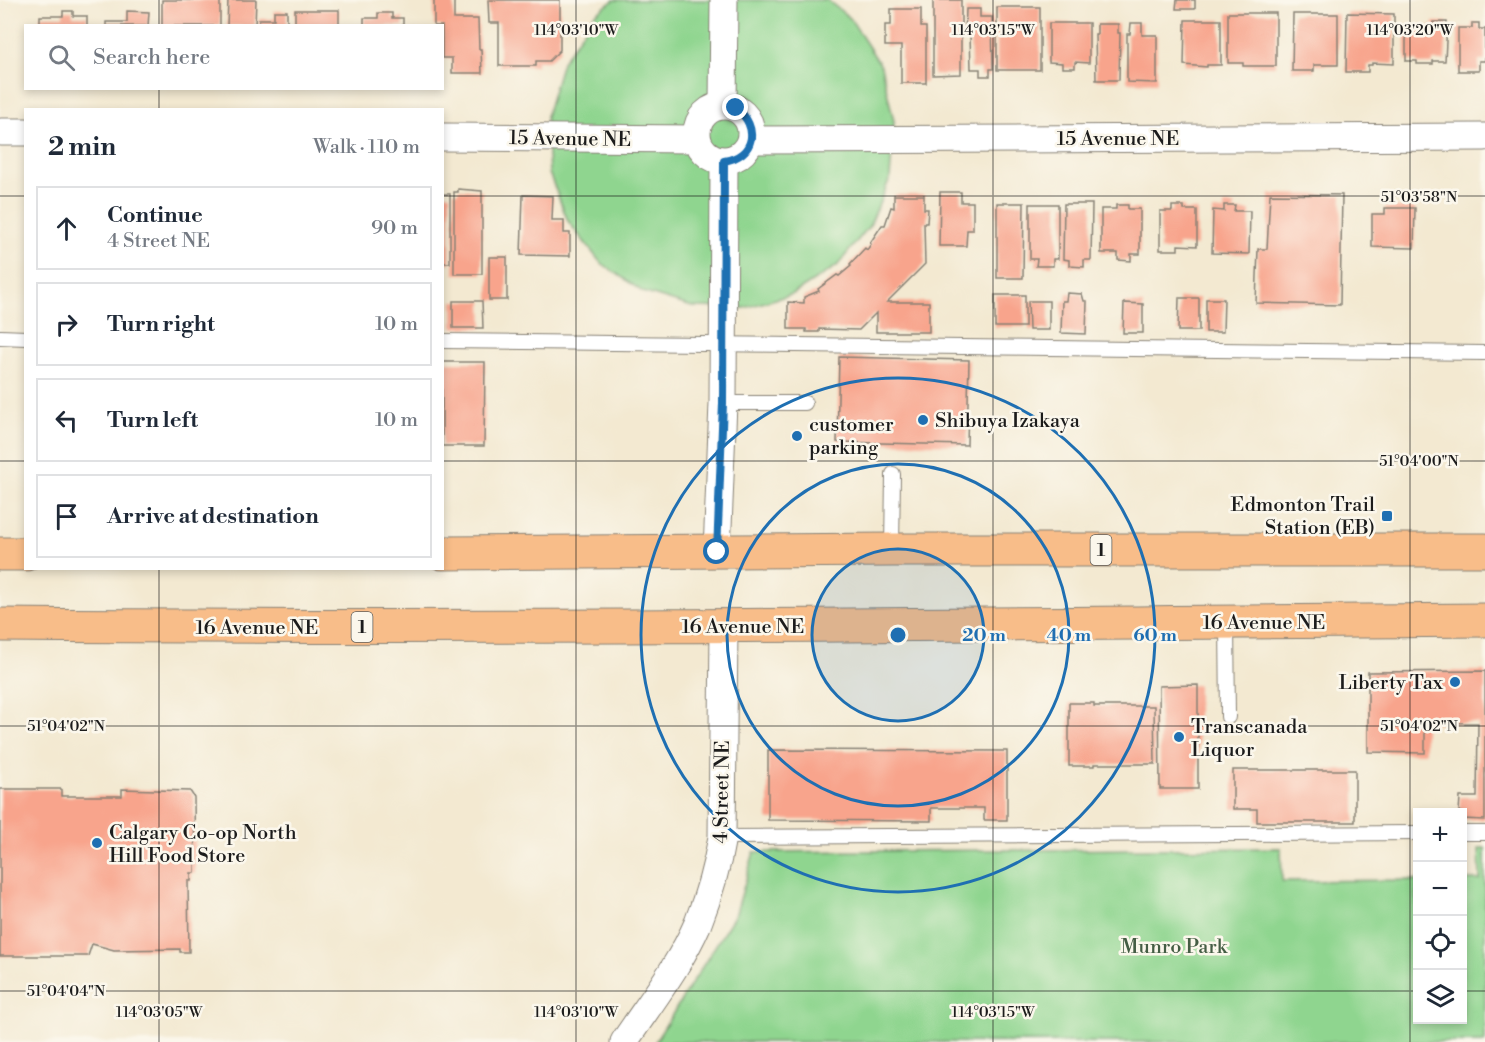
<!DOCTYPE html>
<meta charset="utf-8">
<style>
:root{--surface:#fff;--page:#f2f2f3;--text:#1f2937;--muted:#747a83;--line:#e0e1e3}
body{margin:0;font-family:"Libre Bodoni",serif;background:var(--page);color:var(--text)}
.controls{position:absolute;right:18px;bottom:18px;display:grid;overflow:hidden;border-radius:0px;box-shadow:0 3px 9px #0003}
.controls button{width:54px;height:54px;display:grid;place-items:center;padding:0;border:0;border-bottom:2px solid var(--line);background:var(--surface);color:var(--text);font:30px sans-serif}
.stop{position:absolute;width:18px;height:18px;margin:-14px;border:4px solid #1f6fb2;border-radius:50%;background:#fff}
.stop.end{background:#1f6fb2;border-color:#fff;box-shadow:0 2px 6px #0008}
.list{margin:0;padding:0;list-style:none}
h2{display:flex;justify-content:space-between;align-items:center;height:78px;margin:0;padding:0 24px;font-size:26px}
h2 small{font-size:20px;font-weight:400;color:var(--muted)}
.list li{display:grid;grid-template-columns:39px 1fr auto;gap:18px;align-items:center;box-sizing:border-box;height:84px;margin:0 12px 12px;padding:0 12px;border:2px solid var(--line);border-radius:0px}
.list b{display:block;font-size:22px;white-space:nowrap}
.list p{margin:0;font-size:20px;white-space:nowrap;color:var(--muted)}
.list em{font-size:20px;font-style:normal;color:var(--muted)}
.icon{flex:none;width:33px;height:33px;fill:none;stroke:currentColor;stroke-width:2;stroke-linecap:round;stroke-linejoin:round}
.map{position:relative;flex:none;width:1485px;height:1042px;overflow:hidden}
.search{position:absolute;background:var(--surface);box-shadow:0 3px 9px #0003;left:24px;top:24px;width:420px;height:66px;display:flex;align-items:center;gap:15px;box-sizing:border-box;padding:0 21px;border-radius:0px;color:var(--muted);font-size:22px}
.panel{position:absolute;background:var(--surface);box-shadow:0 3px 9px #0003;left:24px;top:108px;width:420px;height:462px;border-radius:0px}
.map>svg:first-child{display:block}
</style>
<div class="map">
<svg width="1485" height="1042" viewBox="0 0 1485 1042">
<rect width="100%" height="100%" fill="#fbf7ec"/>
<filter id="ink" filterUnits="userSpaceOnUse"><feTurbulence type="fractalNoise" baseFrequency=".0167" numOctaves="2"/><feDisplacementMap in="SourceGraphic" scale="12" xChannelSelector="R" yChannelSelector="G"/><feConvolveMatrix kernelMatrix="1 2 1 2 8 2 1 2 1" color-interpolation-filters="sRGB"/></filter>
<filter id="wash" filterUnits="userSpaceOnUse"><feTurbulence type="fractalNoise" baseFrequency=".008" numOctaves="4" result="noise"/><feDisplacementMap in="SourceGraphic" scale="24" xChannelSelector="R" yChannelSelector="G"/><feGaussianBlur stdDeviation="1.35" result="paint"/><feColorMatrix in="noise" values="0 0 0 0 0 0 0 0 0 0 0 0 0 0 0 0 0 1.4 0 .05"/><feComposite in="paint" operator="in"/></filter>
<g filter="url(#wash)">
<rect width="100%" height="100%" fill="#f3e9d1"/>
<g fill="#8fd58f" stroke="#567856" stroke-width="1.5">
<path d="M614,0h213l23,18 31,48 13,55 -4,57 -20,47 -33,41 -44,28 -49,14 -52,-1 -49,-15 -43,-30 -32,-41 -19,-48 -3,-57 16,-54 32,-47z"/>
<path d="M1281,848l1,33 135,-1 1,140h44l1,-140h17l-1,-32h6v194h-830l81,-129 18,-61z"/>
</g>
<g id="blocks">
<g fill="#f8a48c">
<rect x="162" y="0" width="58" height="26"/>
<path d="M228,0h28l-1,26h-28z"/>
<path d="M434,0h20v19h24l1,30h2l1,24h-30v-15h-10v-32h-8z"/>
<path d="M488,0h72v50l-11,11h-13v5h-37v-43h-10z"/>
<path d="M933,0h28v74l-28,1z"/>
<path d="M1177,0h18v9h-19z"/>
<rect x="997" y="7" width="43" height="63"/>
<path d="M891,9h30v18h5v56h-25v-37h-16v-21h6z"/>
<path d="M966,9h14v8h12l1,52h-3v7h-10v-7h-9l-1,-34h-5z"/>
<rect x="295" y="10" width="44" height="16"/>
<path d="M63,11h10v5h14v10h-47v-10h23z"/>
<path d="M127,11l22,1 -1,14h-42v-4h21z"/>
<path d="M274,11h13v15h-28v-7h15z"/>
<path d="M378,13h14v5h11v8h-39v-8h14z"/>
<path d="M1228,13h48v53h-33v-3h-15z"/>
<path d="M1347,13l47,1v50l-22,-1v2h-4v7h-22z"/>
<path d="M1293,14h45v51h-24v6h-22z"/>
<path d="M1185,20h36v45h-14v2l-23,-2z"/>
<path d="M1433,22h14l-2,39h-12v3h-16v-3h-11v-35h27z"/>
<path d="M1049,23h40v40l-14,-1v6h-13v-5l-13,-1z"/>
<path d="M1131,23h11v12h15v48l-30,-1v-48h3z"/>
<path d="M1472,23h7v6h6v32h-6v10h-21v-43h14z"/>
<path d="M1097,24h21v9h2l-1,47h-23l-1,-46h2z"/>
<path d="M458,189l24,2v83h-28v-82h4z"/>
<path d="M940,192h21v10h12v28h-6l-1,16h-27z"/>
<rect x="442" y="194" width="8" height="69"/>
<path d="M1270,194l72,1 -2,110 -84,-2 2,-54h9z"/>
<path d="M523,195l30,1 -1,24h12v13h6v23l-49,-1z"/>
<path d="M894,195h30v14h4l-1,14h-3l1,41 -38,38h42v30h-53v-19l-17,17 -40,-1v3h-13v-3h-18v-27l16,1v-6l15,-6 -1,-2 19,-14 2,1 12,-10 -1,-2 15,-16 2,2 4,-6 -1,-1 12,-18h3l6,-18 3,1z"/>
<path d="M997,203h27l-1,75h-26z"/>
<path d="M1030,204h28v55h-5v7h-17l1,-7h-7z"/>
<path d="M1064,204h28l-1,56h-7v7l-15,-1v-6l-6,-1z"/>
<path d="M1116,205h12v4h12v45h-9v7l-13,-1v-7h-17v-44h15z"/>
<path d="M1224,205h11l-1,6h16l-1,43 -37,-1 1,-43 11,1z"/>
<path d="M1172,206h12v4h13v36l-19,-1v5h-18v-39h12z"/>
<path d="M1385,208h30l-1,40 -42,-1v-33h13z"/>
<rect x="489" y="257" width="18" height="43"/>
<path d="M1067,293l15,1 2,7h3l-1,33 -25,-1 1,-32h4z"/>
<rect x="995" y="295" width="30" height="32"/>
<path d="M1179,298h20v33h-21z"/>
<path d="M1206,299h18l-1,33h-17z"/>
<path d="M453,301h29l1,27h-30z"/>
<path d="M1028,301h21v29h-20z"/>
<path d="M1124,303l19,1v29h-20z"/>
<path d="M839,357l130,3 -2,85 -130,-3z"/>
<path d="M442,362h43l-1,84h-42z"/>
<path d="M1485,671v149l-23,-1v-7h-3l1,-15h17l1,-74h-53v30l-57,-1v-80z"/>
<path d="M1198,685v104h-38l-1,-103z"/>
<path d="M1069,703h25v3h60l1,58h-61v2h-25z"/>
<path d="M768,750l239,1v69h-23v-12h-53v13l-163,-1z"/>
<path d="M1233,770h122v52h-98v-13h-24z"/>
<path d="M0,789h61v7h61v-7l68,2 4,6 1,76h-4v8h-3l1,71h-9v-3l-66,1 -22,-6 -4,12h-88z"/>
</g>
</g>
</g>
<g filter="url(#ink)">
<use href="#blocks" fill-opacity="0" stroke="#888276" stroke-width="1.5"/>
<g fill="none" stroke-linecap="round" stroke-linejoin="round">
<g stroke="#888276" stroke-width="16">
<g id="service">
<path d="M0,337l26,1"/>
<path d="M442,341l1043,12"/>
<path d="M723,403h82"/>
<path d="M892,550l1,-76"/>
<path d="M1227,622l1,95"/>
<path d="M1462,833h23"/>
<path d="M722,837l696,-4"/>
</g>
</g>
<g stroke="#888276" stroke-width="29">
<g id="minor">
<path d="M723,105l1,-105"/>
<circle cx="724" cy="133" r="27"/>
<path d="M1,132h25"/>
<path d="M442,137l255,2"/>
<path d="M751,140l734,-3"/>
<path d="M717,552l6,-149 1,-242"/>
<path d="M624,1042c26,-39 56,-77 74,-119 11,-28 19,-56 24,-86l2,-211"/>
</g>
</g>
<g stroke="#888276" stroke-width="35">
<g id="trunk">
<path d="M442,553l450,-3h593"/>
<path d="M0,554h26"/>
<path d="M0,625c495,4 990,-1 1485,-5"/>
</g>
</g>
<use href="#service" stroke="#fff" stroke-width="14"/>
<use href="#minor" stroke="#fff" stroke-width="27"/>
<use href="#trunk" stroke="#f8bd89" stroke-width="33"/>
</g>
</g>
<g fill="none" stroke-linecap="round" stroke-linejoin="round" filter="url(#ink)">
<path stroke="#1f6fb2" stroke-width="8" d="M717,552l6,-149 1,-242c31,-5 36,-34 12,-53"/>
</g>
<path fill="none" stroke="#1c1c1c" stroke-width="1.5" stroke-opacity="0.45" d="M159,0v26M576,0v1042M993,0v1042M1410,0v1042M159,88v22M0,196h26M442,196h1043M0,461h26M442,461h1043M159,568v474M0,726h1485M0,991h1418M1462,991h23"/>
<circle cx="898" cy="635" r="86" fill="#1f6fb2" fill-opacity=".12"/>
<g fill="none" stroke="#1f6fb2" stroke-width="3">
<circle cx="898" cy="635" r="86"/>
<circle cx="898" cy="635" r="171"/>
<circle cx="898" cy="635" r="257"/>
</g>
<g fill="#1f6fb2" stroke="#fbf7ec" stroke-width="2">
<circle cx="923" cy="420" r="6"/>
<circle cx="797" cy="436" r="6"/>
<rect x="1381" y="510" width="12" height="12" rx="3"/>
<circle cx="1455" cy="682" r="6"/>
<circle cx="1179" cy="737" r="6"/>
<circle cx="97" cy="843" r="6"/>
</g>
<g text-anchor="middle" stroke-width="5" stroke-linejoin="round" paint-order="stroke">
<g fill="#fbf7ec" stroke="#5f5e5a" stroke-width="1.5">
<rect x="1090.5" y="535" width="21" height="30" rx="4.5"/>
<rect x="351.5" y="612" width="21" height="30" rx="4.5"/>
</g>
<g font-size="18" font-weight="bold" fill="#1c1c1c">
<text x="1101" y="556">1</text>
<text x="362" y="633">1</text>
</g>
<g font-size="20" fill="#1c1c1c" stroke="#fbf7ec">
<text transform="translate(570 138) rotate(1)" y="7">15 Avenue NE</text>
<text x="1118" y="145">15 Avenue NE</text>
<text x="1264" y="629">16 Avenue NE</text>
<text x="743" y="633">16 Avenue NE</text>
<text x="257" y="634">16 Avenue NE</text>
<text transform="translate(721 792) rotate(-89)" y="7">4 Street NE</text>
</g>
<g font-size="20" fill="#1c1c1c" stroke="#fbf7ec" text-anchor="start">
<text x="935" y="427">Shibuya Izakaya</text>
<text x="809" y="431">customer<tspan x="809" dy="23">parking</tspan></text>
<text x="1375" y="511" text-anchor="end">Edmonton Trail<tspan x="1375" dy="23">Station (EB)</tspan></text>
<text x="1443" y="689" text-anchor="end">Liberty Tax</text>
<text x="1191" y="733">Transcanada<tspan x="1191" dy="23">Liquor</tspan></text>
<text x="109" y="839">Calgary Co-op North<tspan x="109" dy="23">Hill Food Store</tspan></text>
</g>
<g font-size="20" fill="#445d44" stroke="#fbf7ec">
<text x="1174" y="953">Munro Park</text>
</g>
</g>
<g font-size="15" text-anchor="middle" fill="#1c1c1c" stroke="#fbf7ec" stroke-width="5" stroke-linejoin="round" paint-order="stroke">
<text x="576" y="35">114°03'10"W</text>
<text x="993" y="35">114°03'15"W</text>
<text x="1410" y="35">114°03'20"W</text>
<text x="1419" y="202">51°03'58"N</text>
<text x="1419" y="466">51°04'00"N</text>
<text x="1419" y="731">51°04'02"N</text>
<text x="66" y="731">51°04'02"N</text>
<text x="66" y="996">51°04'04"N</text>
<text x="159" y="1017">114°03'05"W</text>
<text x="576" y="1017">114°03'10"W</text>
<text x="993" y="1017">114°03'15"W</text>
</g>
<circle cx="898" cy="635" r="9" fill="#1f6fb2" stroke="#fbf7ec" stroke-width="3"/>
<g font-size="18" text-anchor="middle" font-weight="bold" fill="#1f6fb2" stroke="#fbf7ec" stroke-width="5" stroke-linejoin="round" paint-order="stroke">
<text x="984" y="641">20 m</text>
<text x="1069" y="641">40 m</text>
<text x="1155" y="641">60 m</text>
</g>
</svg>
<div class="controls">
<button>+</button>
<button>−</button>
<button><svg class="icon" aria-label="locate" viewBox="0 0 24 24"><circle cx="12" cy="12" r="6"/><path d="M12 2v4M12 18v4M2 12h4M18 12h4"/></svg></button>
<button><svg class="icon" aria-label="layers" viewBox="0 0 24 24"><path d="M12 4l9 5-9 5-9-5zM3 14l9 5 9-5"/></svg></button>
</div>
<div class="stop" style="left:717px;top:552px"></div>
<div class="stop end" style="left:736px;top:108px"></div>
<div class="search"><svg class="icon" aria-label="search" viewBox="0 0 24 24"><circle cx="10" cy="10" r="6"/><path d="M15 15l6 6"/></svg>Search here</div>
<section class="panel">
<h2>2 min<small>Walk · 110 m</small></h2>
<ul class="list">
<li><svg class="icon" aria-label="ahead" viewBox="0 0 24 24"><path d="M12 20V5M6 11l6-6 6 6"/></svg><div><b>Continue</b><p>4 Street NE</p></div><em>90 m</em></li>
<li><svg class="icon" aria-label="right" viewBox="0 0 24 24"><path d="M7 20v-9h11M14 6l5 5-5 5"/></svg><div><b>Turn right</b></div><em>10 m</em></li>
<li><svg class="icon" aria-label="left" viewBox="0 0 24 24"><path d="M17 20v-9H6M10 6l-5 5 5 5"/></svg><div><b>Turn left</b></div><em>10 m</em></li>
<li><svg class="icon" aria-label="arrive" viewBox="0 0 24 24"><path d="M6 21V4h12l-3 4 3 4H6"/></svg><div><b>Arrive at destination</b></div></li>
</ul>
</section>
</div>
